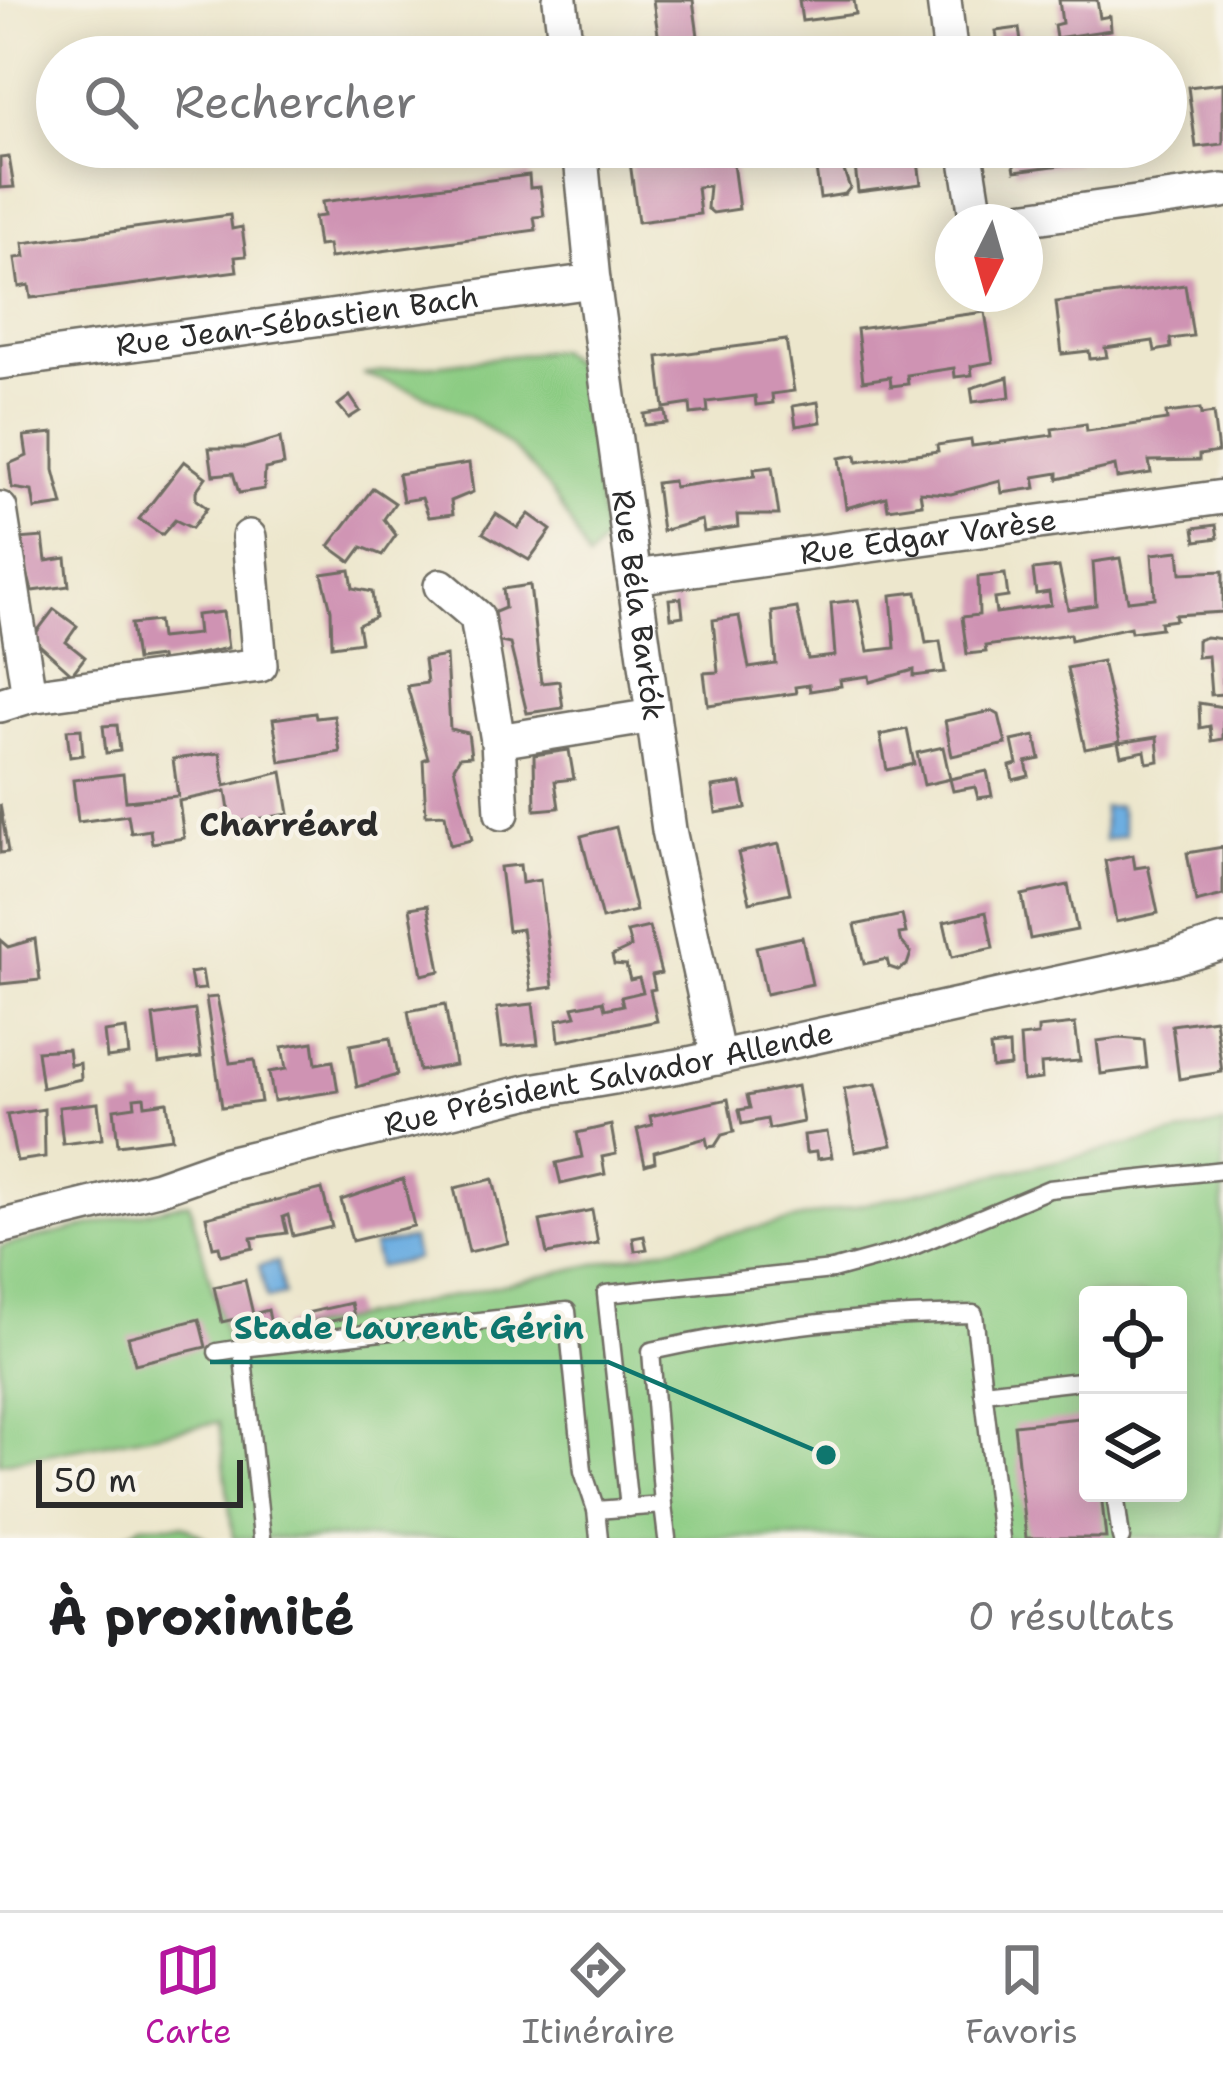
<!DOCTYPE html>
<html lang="fr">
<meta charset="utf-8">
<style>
:root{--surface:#fff;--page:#f2f2f2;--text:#202124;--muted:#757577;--line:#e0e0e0;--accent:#b5179e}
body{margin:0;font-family:"Shantell Sans",sans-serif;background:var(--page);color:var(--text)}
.controls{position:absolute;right:36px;bottom:36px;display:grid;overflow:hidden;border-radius:12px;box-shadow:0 6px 30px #0003}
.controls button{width:108px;height:108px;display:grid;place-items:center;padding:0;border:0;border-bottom:3px solid var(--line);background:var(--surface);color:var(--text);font:60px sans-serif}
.compass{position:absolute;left:935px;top:204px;width:108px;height:108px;border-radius:50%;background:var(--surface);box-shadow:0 6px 30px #0003;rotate:185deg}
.scale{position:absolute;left:36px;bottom:30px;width:207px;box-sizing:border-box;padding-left:12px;border:6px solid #2b2b2b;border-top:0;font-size:33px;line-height:42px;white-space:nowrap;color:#2b2b2b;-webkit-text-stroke:9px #f7f3e8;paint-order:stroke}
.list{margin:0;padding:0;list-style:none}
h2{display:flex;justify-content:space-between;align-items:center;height:156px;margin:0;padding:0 48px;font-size:51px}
h2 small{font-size:39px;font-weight:400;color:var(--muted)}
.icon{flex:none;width:66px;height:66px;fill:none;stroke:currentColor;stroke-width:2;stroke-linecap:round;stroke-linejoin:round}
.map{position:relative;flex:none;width:1223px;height:1538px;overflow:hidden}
.search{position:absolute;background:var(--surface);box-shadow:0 6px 30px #0003;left:36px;right:36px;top:36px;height:132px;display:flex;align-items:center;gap:30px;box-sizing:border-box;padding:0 42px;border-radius:66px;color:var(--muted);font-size:45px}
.sheet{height:372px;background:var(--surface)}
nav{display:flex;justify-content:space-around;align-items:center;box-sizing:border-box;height:168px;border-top:3px solid var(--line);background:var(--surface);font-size:33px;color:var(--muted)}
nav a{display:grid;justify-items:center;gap:6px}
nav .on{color:var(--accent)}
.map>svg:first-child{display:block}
</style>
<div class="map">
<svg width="1223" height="1538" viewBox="0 0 1223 1538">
<rect width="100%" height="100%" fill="#f7f3e8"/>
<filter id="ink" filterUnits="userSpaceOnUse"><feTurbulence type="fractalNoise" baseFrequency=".00833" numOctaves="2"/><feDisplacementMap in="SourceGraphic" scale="24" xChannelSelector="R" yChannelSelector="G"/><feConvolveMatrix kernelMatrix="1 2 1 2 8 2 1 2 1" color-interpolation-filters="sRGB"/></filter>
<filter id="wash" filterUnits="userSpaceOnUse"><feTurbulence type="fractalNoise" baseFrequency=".004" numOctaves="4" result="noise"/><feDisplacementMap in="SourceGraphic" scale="48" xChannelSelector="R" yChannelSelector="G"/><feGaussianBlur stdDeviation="2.7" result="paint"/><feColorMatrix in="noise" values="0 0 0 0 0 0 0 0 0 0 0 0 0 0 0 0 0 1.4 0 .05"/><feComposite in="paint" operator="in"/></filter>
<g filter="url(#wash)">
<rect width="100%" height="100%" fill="#ede7cd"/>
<g fill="#8ccc83" stroke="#5c7c57" stroke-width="3" fill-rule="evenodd">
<path d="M558,350l23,19 23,171 -16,20c-47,-111 -112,-153 -226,-186z"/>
<path d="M1223,1124v414h-990l-14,-116 -219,41v-216l189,-45 39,144zM1088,1295h90v198h-90z"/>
<path d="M142,1525h41l22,13h-83z"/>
</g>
<g fill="#6daee1" stroke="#4c6c86" stroke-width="3">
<path d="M1119,806l6,29 -20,5 -2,-33z"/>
<path d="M412,1239l4,20 -38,8 -5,-21z"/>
<path d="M277,1262l7,33 -17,4 -8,-33z"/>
</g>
<g id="blocks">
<g fill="#cf93b3">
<path d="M653,0h40l5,36 -39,5z"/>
<path d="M799,0h55l2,14 -54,7z"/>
<path d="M1059,0h38l3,18 10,-2 1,14 -55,8 -2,-13 8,-2z"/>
<path d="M1019,28l2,14 -23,3 -2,-14z"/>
<path d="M1223,83v61l-27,3 -8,-60z"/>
<path d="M813,147h103l5,37 -63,8 -3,-26 -12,2 7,20 -5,6 -25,4z"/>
<path d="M1011,147h64l2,16 -62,8z"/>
<path d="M1087,147h27l1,10 -25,4 -7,-5z"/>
<path d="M731,149l8,60 -26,4 -6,-5 2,-22 -12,1 3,27 -62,8 -8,-60z"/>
<path d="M9,157l5,30 -14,1v-30z"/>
<path d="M529,175l1,13 10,-1 4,29 -10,1 2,13 -206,28 -2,-13 -10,1 -4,-29 10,-1 -2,-14z"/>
<path d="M230,215l2,14 10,-2 4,29 -11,1 2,14 -206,27 -2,-13 -10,2 -4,-29 10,-1 -2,-14z"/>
<path d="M1185,285l8,51 -23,3 1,9 -16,3 -2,-10 -48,7 2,9 -17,2 -1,-8 -27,3 -6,-52z"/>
<path d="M985,312l8,50 -22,4 1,9 -17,2 -1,-9 -47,7 1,9 -17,2 -1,-9 -27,4 -6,-52z"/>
<path d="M786,340l8,51 -22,3 1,9 -17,2 -1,-9 -48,6 1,10 -17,2 -1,-10 -26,4 -6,-51z"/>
<path d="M1008,377l2,20 -37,5 -2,-14z"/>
<path d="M350,396l10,15 -11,7 -11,-13z"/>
<path d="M818,402l3,20 -25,4 -3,-20z"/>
<path d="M1200,409l1,6 12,-2 5,39 -19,3v5l-50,1 2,12 -34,5 -2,-12 -57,13v-6l-24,4 2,11 -34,5 -2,-12 -49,13 -31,-2 2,12 -34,5 -2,-12 -40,11 -7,-50 17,-3 1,7 81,-11 -1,-6 34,-5 1,6 81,-11 -1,-6 34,-5 1,7 80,-11 -1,-7z"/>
<path d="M665,411l2,12 -22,2 -1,-11z"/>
<path d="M54,433v37l9,35 -28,4 -3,-18 -20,-3 -3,-24 18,-8 -3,-20z"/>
<path d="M280,438l4,27 -19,4 -1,20 -25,4 -6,-20 -20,2 -4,-27h36z"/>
<path d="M184,461l22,16 -10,14v9l11,8 -15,20 -17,-8 -13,15 -23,-16z"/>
<path d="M469,463l4,29 -22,9 2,13 -24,3 -7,-19 -19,3 -5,-27z"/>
<path d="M772,467l7,48h-42l1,12 -34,5 -2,-12 -40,11 -6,-48 17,-2 1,6 81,-11 -1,-7z"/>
<path d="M373,488l22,15 -11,16 12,16 -14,20 -20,-8 -11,15 -22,-16z"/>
<path d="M496,514l22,14 11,-14 22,16 -22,30 -46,-27z"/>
<path d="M1216,525l2,13 -22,3 -2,-13z"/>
<path d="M43,537l3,24 20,-3 3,28 -37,5 -14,-52z"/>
<path d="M1179,551l2,22 42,-2v41l-48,3 1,5 -16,2 1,6 -30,4 -1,-5 -59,13 -1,-6 -85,12 1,6 -19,2 -5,-37 17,-2 -1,-38 27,-3 3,23 -14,2 2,14 55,-8 -2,-13 -13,2 -3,-24 26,-3 9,42 28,-4 -3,-43 27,-4 8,43 27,-3 -3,-44z"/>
<path d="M350,570l3,18 19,4 3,25 -17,8 3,17 -29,4 -1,-36 -9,-36z"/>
<path d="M530,585l11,98 18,-2 4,27 -36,5 -17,-69 -19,-4 -3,-25 17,-7 -2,-19z"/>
<path d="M917,592l9,51 14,-2 5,31 -31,4v-6l-44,12 -1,-6 -29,4 1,6 -31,5 -1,-6 -14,2 1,6 -88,12 -4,-32 14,-1 -5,-52 26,-4 10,52 27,-4 -4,-52 25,-4 11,51 27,-3 -4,-53 27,-3 10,51 27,-3 -4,-53z"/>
<path d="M681,598l2,18 -12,2 -2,-19z"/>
<path d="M54,609l23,17 -11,16 19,15 -13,17 -40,-36z"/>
<path d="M223,612l5,36 -67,14 -1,-5 -24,3 -5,-36 27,-3 2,17 38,-4 -2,-19z"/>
<path d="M1206,637l17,2v55l-12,1 -3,-39 -11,1v-17z"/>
<path d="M446,656l4,73 18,4 3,23 -11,1 -6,10 18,73 -22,5 -5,-31 -19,1 -3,-55 5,-2 -21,-72 20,-3 -3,-23z"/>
<path d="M1102,661l18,81 -35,7 -18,-81z"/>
<path d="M1199,703l24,4v32l-11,2 -2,-15 -10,2z"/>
<path d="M992,711l7,4 7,29 -54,12 -7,-35z"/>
<path d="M315,713l1,5 18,-2 6,36 -60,10 -7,-43z"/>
<path d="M117,725l3,26 -14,2 -3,-27z"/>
<path d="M81,729l2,26 -13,2 -3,-27z"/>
<path d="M907,729l7,35 -27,6 -7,-35z"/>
<path d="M1035,736l5,23 -14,3 3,14 -16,4 -3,-14 7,-2 -5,-23z"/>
<path d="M1157,737l2,24 -12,2 -2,-12 -24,5 -3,-13z"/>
<path d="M943,747l7,32 -26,6 -7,-32z"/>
<path d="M569,750l5,29 -19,2 4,27 -24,2 -1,-55z"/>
<path d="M220,753l5,33 57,-14 7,42 -58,9 -5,-32 -47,10 5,37 -32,5 -2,-13 -19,3 -3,-18 -50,7 -5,-42 50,-6 3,27 52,-5 -5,-37z"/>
<path d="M987,771l5,25 -14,2 -3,-11 -22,4 -3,-12z"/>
<path d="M741,783l5,25 -30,5 -4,-26z"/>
<path d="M0,804l8,48 -8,1z"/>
<path d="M616,827l20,84 -34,8 -21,-83z"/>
<path d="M779,844l11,49 -40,9 -12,-49z"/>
<path d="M1223,847v48l-27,7 -9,-49z"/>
<path d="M1133,855l2,13 13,-2 10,47 -42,9 -11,-61z"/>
<path d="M520,865l2,18 18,-3 13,107 -22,3 -9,-61 -14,2 -8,-64z"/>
<path d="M1068,885l9,45 -47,9 -8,-44z"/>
<path d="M428,905l12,66 -18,4 -12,-67z"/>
<path d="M986,912l7,36 -41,9 -8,-35z"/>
<path d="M902,915l4,18 -7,1 1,6 11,13 -4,12 -9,5 -9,-3 -2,-8 -23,5 -9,-39z"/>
<path d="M649,927l12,46 -9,2 3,14 -5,1 7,31 -98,20 -2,-21 19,-4 -3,-9 30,-6 2,8 18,-4 -2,-8 22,-5 -4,-14 -9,2 -4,-15 -12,-1 -2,-8 19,-9 -4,-15z"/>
<path d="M802,937l10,47 -46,10 -10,-47z"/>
<path d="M35,939l5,41 -40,4v-44l8,7z"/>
<path d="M202,971l3,18 -12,1 -3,-17z"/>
<path d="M217,997l13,66 24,-3 7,42 -39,5 -16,-109z"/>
<path d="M445,1004l10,61 -36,6 -11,-60z"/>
<path d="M533,1004l5,40 -36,3 -5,-39z"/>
<path d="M195,1010l6,47 -42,6 -6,-47z"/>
<path d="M1215,1019l7,53 -43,7 -7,-54z"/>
<path d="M1075,1024l5,37 -39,3 1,15 -19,2 -3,-44 18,-2v-7z"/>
<path d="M126,1029l3,26 -22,3 -3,-26z"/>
<path d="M390,1038l7,37 -40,12 -7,-42z"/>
<path d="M1119,1038l25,2 3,28 -46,6 -4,-33z"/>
<path d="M313,1042l3,22 17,-3 5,30 -64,10 -5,-29 17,-3 -4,-22z"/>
<path d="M1009,1045l1,21 -18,2 -2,-21z"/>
<path d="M68,1049l2,16 10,-2 1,16 -39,9 -5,-37z"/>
<path d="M876,1084l16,61 -37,7 -11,-63z"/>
<path d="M797,1086l6,36 -34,7 -2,-10 -25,5 -3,-14 11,-2 -3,-12z"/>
<path d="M144,1097l1,8 22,-3 5,36 -54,7 -4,-36 21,-3 -1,-8z"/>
<path d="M728,1099l6,33 -12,3 -7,11 -7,1 -2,-9 -52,14 1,10 -10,3 -8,-36 15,-4 -2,-9z"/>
<path d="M98,1103l4,36 -39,5 -4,-37z"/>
<path d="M44,1109l1,48 -28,4 -10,-46z"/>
<path d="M611,1125l5,29 -14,3 3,17 -44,10 -5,-21 26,-6 -5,-24z"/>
<path d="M827,1132l5,25 -15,2 -1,-7 -10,1 -2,-18z"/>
<path d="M403,1179l11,47 -62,15 -11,-41z"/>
<path d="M493,1179l15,64 -39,9 -15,-64z"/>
<path d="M322,1189l10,38 -39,9 -5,-21 -5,2 4,16 -36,5 2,10 -32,7 -2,-9 -6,1 -7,-30z"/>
<path d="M592,1210l6,34 -51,10 -7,-33z"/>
<path d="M644,1236l3,13 -12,2 -2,-13z"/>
<path d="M245,1280l8,34 15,-4 5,24 -25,6 -5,-23 -21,5 -8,-35z"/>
<path d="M351,1303l3,13 -71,16 -1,-6 26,-6 -2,-7z"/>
<path d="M199,1319l7,28 -71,17 -7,-27z"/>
<path d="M1088,1417v76h13l5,45h-80l-12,-113z"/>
</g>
</g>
</g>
<g filter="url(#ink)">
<use href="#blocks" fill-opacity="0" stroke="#6f6d64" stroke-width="3"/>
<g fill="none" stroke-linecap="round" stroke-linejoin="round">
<g stroke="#6f6d64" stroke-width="21">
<g id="lane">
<path d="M217,1352l25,-4"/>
<path d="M983,1392l105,-12"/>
<path d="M1115,1493l6,45"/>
<path d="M663,1505l-12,-154c114,-25 206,-35 323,-37l27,224"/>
<path d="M629,1508l-23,-214 226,-24 70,-19 147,-62 174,-19"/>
<path d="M262,1538l-20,-190 325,-37 16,160 13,39"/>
<path d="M599,1538l-3,-28 67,-5 4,33"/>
</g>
</g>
<g stroke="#6f6d64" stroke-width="38">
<g id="street">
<path d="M560,0l7,57"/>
<path d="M944,0l7,57"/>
<path id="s1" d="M580,147l13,134 76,549 49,228"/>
<path d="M965,147l10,63 6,10 16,2"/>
<path d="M998,222l225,-31"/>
<path id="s2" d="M0,362l593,-81"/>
<path d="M0,509l29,187 231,-31 -11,-128"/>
<path id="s3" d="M634,577l589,-80"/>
<path d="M441,586l36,31 21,124 155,-25"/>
<path d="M0,705l29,-9"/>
<path d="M498,741l4,72"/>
<path id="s4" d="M0,1227l158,-39 65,-23 308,-74 148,-25 494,-108 50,-16"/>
</g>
</g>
<use href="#lane" stroke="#fff" stroke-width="16"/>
<use href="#street" stroke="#fff" stroke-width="33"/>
</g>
</g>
<g text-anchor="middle" stroke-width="9" stroke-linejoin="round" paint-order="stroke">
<g font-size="30" fill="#2b2b2b" stroke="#f7f3e8">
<text dy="10" stroke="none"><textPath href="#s2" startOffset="300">Rue Jean-Sébastien Bach</textPath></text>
<text dy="10" stroke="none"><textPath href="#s3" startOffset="297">Rue Edgar Varèse</textPath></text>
<text dy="10" stroke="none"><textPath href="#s1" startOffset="462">Rue Béla Bartók</textPath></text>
<text dy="10" stroke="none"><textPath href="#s4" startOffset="627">Rue Président Salvador Allende</textPath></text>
</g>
<g font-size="33" font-weight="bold" fill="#2b2b2b" stroke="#f7f3e8">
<text x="289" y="836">Charréard</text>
</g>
</g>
<path fill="none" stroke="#0f766e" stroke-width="4.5" d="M826 1455L608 1362H210"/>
<circle fill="#0f766e" stroke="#f7f3e8" stroke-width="4.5" cx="826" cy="1455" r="12"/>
<g font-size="33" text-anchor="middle" font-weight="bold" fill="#0f766e" stroke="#f7f3e8" stroke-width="9" stroke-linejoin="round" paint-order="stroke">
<text x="409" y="1339">Stade Laurent Gérin</text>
</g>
</svg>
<div class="controls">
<button><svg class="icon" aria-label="locate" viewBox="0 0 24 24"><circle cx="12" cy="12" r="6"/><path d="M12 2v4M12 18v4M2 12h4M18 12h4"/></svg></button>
<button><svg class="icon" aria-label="layers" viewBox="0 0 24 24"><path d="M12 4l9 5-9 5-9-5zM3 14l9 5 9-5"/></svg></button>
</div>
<svg class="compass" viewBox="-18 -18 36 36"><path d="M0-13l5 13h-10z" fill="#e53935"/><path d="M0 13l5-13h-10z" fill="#757577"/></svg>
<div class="scale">50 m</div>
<div class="search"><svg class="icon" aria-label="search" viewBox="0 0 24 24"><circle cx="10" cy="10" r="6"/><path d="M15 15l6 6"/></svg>Rechercher</div>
</div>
<section class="sheet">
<h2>À proximité<small>0 résultats</small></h2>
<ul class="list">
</ul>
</section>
<nav>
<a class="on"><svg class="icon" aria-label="map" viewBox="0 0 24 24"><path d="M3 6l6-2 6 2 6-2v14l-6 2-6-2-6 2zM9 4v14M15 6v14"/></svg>Carte</a>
<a><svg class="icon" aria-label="directions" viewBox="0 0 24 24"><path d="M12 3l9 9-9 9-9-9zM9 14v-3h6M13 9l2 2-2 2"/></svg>Itinéraire</a>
<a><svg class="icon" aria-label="saved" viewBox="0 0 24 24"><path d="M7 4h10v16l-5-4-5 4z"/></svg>Favoris</a>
</nav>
